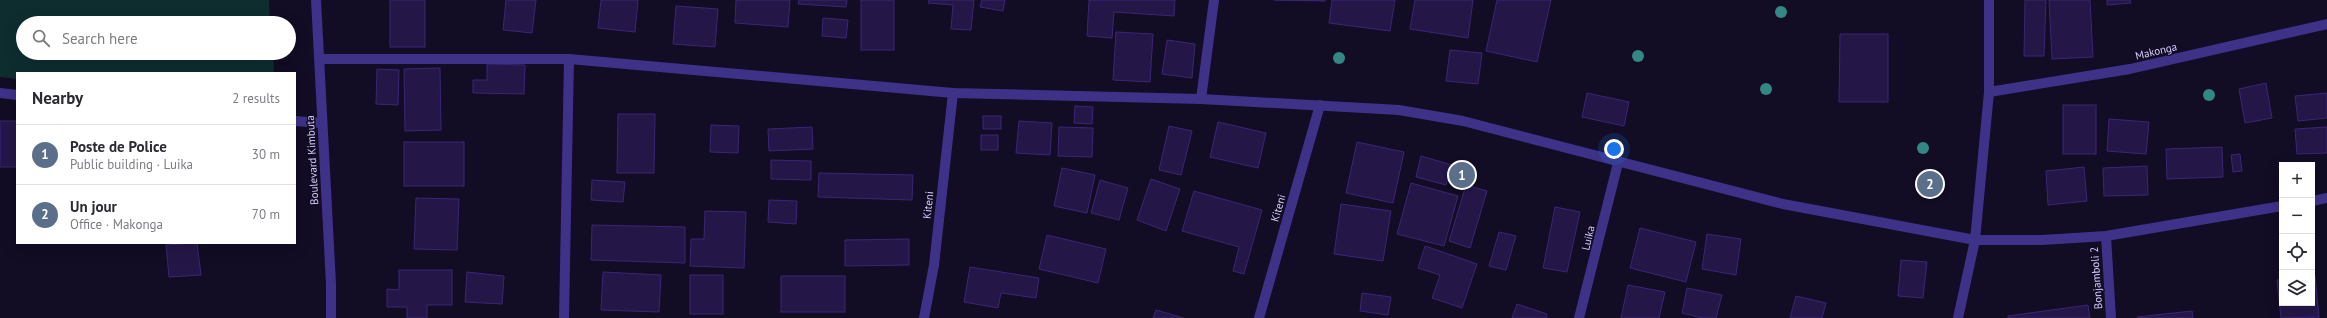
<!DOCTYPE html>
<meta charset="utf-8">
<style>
:root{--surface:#fff;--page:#f7f7f7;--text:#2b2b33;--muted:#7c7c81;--line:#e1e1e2;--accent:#d93025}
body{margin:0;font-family:"PT Sans",sans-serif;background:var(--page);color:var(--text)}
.controls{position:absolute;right:12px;bottom:12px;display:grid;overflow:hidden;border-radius:0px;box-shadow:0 4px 16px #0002}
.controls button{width:36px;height:36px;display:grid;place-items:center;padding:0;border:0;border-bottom:1px solid var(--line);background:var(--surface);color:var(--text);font:20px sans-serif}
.you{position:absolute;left:1614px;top:149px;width:14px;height:14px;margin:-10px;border:3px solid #fff;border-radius:50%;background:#1a73e8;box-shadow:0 0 0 6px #1a73e833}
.badge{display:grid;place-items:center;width:26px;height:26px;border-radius:50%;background:var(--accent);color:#fff;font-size:13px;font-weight:700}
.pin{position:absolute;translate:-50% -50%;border:2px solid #fff;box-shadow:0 1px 4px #0006}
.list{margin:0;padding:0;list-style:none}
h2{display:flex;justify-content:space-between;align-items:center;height:52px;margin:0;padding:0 16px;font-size:17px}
h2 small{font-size:13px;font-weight:400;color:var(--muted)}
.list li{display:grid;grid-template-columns:26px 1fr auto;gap:12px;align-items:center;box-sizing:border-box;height:60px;padding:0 16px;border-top:1px solid var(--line)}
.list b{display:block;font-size:15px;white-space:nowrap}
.list p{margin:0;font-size:13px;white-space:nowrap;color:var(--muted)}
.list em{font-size:13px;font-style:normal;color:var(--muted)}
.icon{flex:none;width:22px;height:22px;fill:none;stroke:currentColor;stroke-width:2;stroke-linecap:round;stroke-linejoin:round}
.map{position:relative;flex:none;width:2327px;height:318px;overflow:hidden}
.search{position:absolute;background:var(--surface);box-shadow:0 4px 16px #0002;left:16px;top:16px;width:280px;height:44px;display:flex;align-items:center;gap:10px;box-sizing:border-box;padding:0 14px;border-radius:22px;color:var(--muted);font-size:15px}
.panel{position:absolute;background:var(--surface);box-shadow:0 4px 16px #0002;left:16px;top:72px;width:280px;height:172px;border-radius:0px}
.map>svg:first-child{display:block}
</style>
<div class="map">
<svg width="2327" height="318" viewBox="0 0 2327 318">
<rect width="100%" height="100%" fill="#120c24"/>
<path fill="#0e2d2f" d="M0,0h269l1,23h-247v30h250l1,20h-257v6l-17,-2z"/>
<g fill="#241647" stroke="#3c2576">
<rect x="390" y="0" width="35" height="47"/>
<path d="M506,0h30l-4,33 -29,-3z"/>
<path d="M601,0h37l-3,32 -37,-4z"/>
<path d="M736,0h54l-2,27 -53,-4z"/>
<path d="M799,0h48l-1,7 -48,-3z"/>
<rect x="861" y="0" width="33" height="50"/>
<path d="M929,0h45l-3,30 -20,-1 2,-24 -25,-2z"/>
<path d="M982,0h23l-2,11 -23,-4z"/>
<path d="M1089,0h86l-1,16 -60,-4 -2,26 -25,-2z"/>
<path d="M1274,0h51v1z"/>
<path d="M1332,0h63l-5,31 -61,-8z"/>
<path d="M1415,0h58l-5,38 -58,-9z"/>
<path d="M1497,0h54l-14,62 -51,-11z"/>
<path d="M2025,0h21l-2,56h-20z"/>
<path d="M2049,0h41l3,57 -41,2z"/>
<path d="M2107,0h23l1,3 -24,2z"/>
<path d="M676,6l42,3 -3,38 -42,-3z"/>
<path d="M823,18l25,2 -2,18 -24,-2z"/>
<path d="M1116,32l37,2 -3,48 -37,-2z"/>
<path d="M1840,34h48v68h-49z"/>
<path d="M1167,40l28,4 -3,34 -30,-4z"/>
<path d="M1450,50l32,3 -4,31 -32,-3z"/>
<path d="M487,64l38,1 -1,29 -51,-1v-13h14z"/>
<path d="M440,68l1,62 -36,1 -1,-62z"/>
<path d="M377,69l22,1 -1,35 -22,-1z"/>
<path d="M2266,83l6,35 -27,5 -6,-34z"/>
<path d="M1587,93l42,9 -5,24 -42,-9z"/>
<path d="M2327,93v25l-29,3 -3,-25z"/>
<rect x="2063" y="105" width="33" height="49"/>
<path d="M1075,106l18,1 -1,17 -18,-1z"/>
<path d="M618,114h37l-1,59h-37z"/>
<rect x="983" y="116" width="18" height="13"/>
<path d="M2109,119l40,3 -3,32 -39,-3z"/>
<rect x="0" y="121" width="17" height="46"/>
<path d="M1019,121l33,2 -2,32 -34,-2z"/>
<path d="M1218,122l48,11 -8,35 -48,-11z"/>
<path d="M711,125l28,1 -1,27 -28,-1z"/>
<path d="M1169,126l23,5 -11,44 -22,-5z"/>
<path d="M812,127l1,22 -44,2 -1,-22z"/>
<path d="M1059,127l34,1 -1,29 -34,-1z"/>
<path d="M2327,127v26l-30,1 -2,-25z"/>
<rect x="981" y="135" width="17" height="15"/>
<rect x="404" y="142" width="60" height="44"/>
<path d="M1357,142l47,10 -11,51 -47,-10z"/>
<path d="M2222,147l1,30 -56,2 -1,-30z"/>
<path d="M2240,154l2,17 -9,1 -2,-17z"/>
<path d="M1421,156l31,9 -6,20 -30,-8z"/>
<path d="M771,160l40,1v19l-40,-1z"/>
<path d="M2147,166l1,29 -44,1 -1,-28z"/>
<path d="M2084,167l3,34 -39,4 -2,-34z"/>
<path d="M1062,168l33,7 -8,38 -33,-7z"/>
<path d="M819,173l94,2 -1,25 -94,-3z"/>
<path d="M1151,179l29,10 -14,42 -29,-11z"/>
<path d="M592,180l33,2 -2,20 -32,-2z"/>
<path d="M1100,180l28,8 -9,32 -28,-7z"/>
<path d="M1411,183l47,13 -14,50 -47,-12z"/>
<path d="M1466,185l21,6 -17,57 -21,-7z"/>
<path d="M1194,191l68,19 -18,64 -11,-3 6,-24 -57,-16z"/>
<path d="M416,198l43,1 -2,51 -43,-1z"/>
<path d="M769,200l28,1 -1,23 -28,-2z"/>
<path d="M1341,204l50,7 -8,50 -49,-7z"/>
<path d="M1555,207l25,5 -13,60 -24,-4z"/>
<path d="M705,211l41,1 -2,56 -54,-2 1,-27h13z"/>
<path d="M592,225l93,2v36l-94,-3z"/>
<path d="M1640,228l56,14 -10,40 -56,-14z"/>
<path d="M1499,232l17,4 -10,34 -17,-4z"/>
<path d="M1707,234l34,5 -5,36 -34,-6z"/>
<path d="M1047,235l59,14 -8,34 -59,-14z"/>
<path d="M909,239v26l-64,1v-26z"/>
<path d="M197,243l4,32 -32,2 -3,-32z"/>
<path d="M1425,246l52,18 -15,44 -30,-10 8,-23 -22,-7z"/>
<path d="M1901,260l26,2 -4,36 -25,-2z"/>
<path d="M970,267l69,11 -3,20 -35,-5 -3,15 -34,-6z"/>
<path d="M399,270h53v35h-25v13h-20v-11h-20v-18l12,1z"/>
<path d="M467,272l37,4 -2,28 -37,-2z"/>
<path d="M603,272l58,3 -2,37 -58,-2z"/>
<rect x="690" y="275" width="33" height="39"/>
<rect x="781" y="276" width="64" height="36"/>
<path d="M2312,276h3l4,41 -38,1 -4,-38 5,-1v24h30z"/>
<path d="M1628,285l37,7 -6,26h-38z"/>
<path d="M1687,288l35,7 -6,23h-13l-21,-5z"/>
<path d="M1362,293l29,4 -3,18 -28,-4z"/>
<path d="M1796,296l30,7 -4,15h-32z"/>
<path d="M1517,304l30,10 -1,4h-34z"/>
<path d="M2088,305l2,13h-82v-2z"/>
<path d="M1156,310l28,8h-31z"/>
<path d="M2192,311l1,7h-56v-1z"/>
</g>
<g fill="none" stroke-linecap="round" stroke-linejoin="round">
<g stroke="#3d3288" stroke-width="10">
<path d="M316,0l15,284v34"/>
<path d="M320,59h249l384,34 248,6 198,11 64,11 320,83 192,36h67l64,-4 176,-30"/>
<path d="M1989,92l141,-23 197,-45"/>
<path d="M0,93l17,2"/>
<path d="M1201,99l13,-99"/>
<path d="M295,121l27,2"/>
<path d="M2312,201l15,-3"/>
<path d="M2106,236l5,82"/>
<path d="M564,318l5,-259"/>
<path d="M924,318l10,-53 19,-172"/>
<path d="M1259,318l61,-213"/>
<path d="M1579,318l39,-155"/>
<path d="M1958,318l17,-78 14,-148v-92"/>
</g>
</g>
<g fill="#338784">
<circle cx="1781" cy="12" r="6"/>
<circle cx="1638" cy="56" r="6"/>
<circle cx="1339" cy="58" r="6"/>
<circle cx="1766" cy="89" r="6"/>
<circle cx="2209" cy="95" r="6"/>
<circle cx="1923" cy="148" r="6"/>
</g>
<g text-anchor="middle" stroke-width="3" stroke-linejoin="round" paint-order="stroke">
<g font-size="11" fill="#d9cfff" stroke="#120c24">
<text transform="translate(2156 51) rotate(-13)" y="4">Makonga</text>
<text transform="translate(312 160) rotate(-93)" y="4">Boulevard Kimbuta</text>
<text transform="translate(928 205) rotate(-84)" y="4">Kiteni</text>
<text transform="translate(1278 208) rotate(-74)" y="4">Kiteni</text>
<text transform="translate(1588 238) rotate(-77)" y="4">Luika</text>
<text transform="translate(2096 278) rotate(-94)" y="4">Bonjamboli 2</text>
</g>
</g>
</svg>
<div class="controls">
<button>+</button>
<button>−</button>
<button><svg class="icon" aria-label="locate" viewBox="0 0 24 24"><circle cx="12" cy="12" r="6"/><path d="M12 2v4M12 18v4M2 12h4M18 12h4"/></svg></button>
<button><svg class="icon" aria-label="layers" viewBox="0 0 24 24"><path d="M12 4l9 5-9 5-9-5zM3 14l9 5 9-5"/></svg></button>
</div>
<div class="you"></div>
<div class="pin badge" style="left:1462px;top:175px;background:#5c6f8a">1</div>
<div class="pin badge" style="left:1930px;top:184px;background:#5c6f8a">2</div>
<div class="search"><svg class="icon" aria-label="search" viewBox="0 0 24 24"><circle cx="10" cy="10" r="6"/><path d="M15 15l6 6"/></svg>Search here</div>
<section class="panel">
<h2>Nearby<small>2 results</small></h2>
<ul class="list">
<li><span class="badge" style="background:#5c6f8a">1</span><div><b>Poste de Police</b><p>Public building · Luika</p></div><em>30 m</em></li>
<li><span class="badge" style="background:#5c6f8a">2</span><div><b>Un jour</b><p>Office · Makonga</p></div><em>70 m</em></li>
</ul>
</section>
</div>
